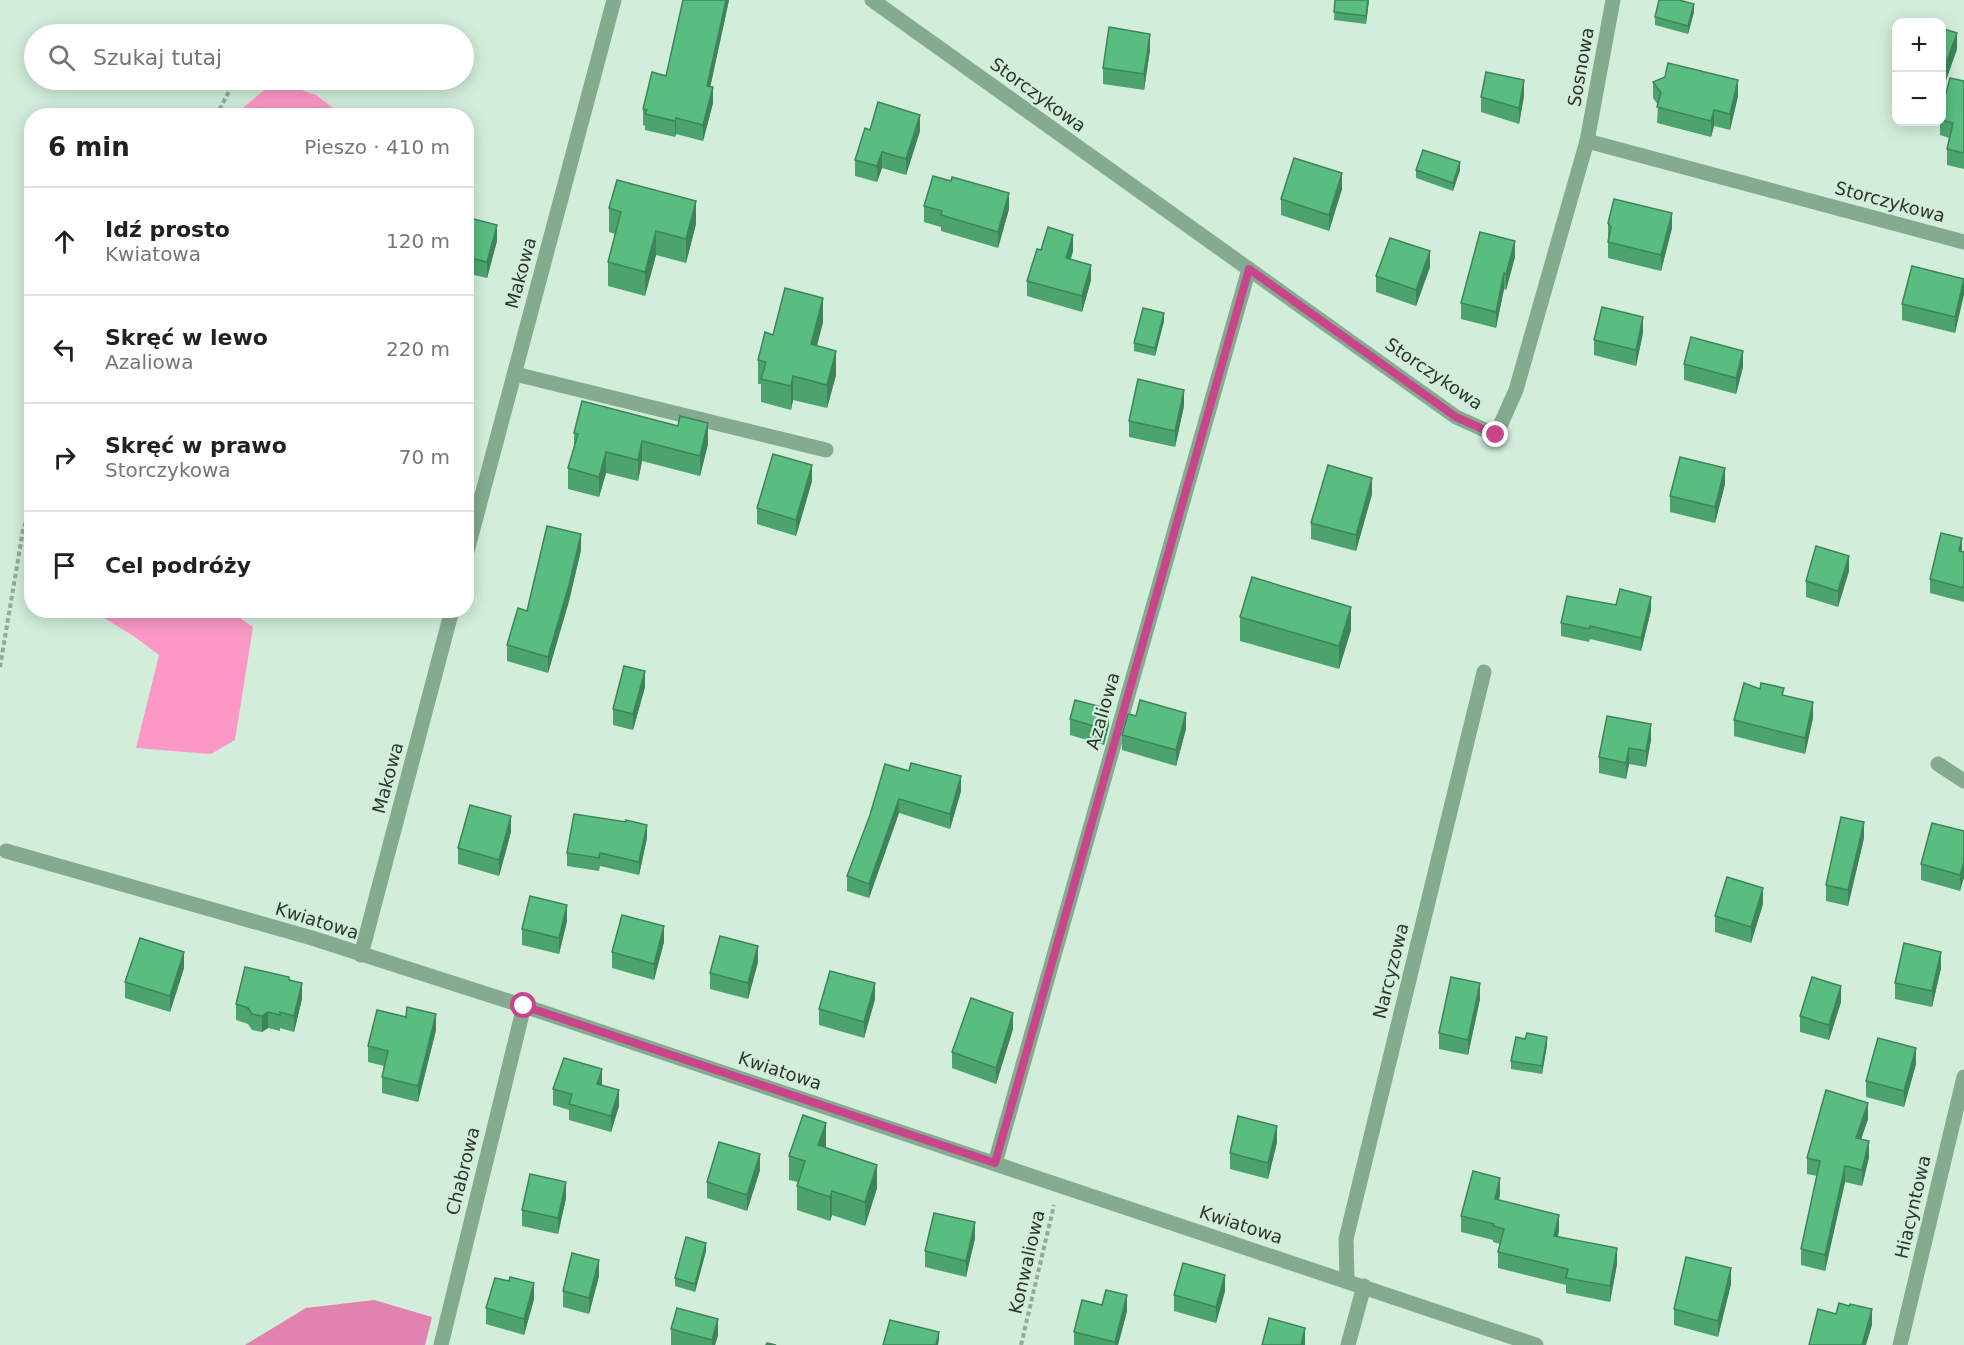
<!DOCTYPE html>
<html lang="pl">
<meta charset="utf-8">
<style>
:root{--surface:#fff;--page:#f6f6f6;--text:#202124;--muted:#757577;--line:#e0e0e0}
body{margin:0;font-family:"DejaVu Sans",sans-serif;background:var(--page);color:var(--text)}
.controls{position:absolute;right:18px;top:18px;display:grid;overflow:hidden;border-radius:12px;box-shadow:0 3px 15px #0003}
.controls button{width:54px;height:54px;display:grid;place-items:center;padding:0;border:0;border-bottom:2px solid var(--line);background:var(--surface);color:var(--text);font:30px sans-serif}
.stop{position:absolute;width:18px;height:18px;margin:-14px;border:4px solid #c8458b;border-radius:50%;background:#fff}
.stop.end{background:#c8458b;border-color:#fff;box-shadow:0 2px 6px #0008}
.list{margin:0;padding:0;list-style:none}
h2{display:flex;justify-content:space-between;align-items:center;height:78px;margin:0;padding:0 24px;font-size:26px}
h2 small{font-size:20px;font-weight:400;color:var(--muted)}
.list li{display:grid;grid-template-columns:39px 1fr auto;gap:18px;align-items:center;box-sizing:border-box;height:108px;padding:0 24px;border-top:2px solid var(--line)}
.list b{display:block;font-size:22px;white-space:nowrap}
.list p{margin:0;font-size:20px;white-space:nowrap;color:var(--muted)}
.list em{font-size:20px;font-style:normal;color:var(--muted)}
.icon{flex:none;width:33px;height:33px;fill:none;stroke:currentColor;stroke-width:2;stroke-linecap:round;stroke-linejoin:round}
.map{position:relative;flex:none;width:1964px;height:1345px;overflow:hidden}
.search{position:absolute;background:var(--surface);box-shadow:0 3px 15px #0003;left:24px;top:24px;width:450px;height:66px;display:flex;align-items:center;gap:15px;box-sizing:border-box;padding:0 21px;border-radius:33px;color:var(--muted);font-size:22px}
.panel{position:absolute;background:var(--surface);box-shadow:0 3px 15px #0003;left:24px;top:108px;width:450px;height:510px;border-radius:24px}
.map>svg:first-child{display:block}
</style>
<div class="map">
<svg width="1964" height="1345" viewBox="0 0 1964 1345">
<rect width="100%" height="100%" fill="#d2edda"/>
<path fill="#e282af" d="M374,1300l58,17 -7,28h-180l61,-37z"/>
<g fill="#fb98c6">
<path d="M275,81l41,14 26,20h-105l1,-3z"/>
<path d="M93,611h137l23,16 -18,113 -24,14 -75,-6 23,-93 -24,-18z"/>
</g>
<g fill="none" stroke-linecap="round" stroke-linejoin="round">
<g stroke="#94a99a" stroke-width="4" stroke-dasharray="4.5 3" stroke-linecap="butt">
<path d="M216,116l19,-36"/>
<path d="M0,667l23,-137 9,-27"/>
<path d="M1021,1345l33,-140"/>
</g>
<path stroke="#84ab90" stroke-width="15" d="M515,374l311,76"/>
<g stroke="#84ab90" stroke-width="15">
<path d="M872,0l584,417 40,18 20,-45 71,-249 26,-141"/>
<path d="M1587,141l377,101"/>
<path d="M466,555l148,-555"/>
<path d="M1938,764l26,17"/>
<path d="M6,851l306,87 212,68 1012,339"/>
<path d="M361,955l91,-345"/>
<path d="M995,1163l254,-894"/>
<path d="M1347,1280l-1,-41 138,-567"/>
<path d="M441,1345l83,-339"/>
<path d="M1348,1345l16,-59"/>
<path d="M1900,1345l64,-268"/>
</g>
</g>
<g fill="#4da36e">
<path d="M729,0l-19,87 3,16 -10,38 -27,-7 -1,3 -30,-7v-4l-2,-1v-16l23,-33z"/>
<path d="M1335,0h34l-3,24 -32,-4z"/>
<path d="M1694,12l-6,22 -33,-9v-8z"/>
<path d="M1941,28l16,21 -12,34 -4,-1z"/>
<path d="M1150,50l-6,40 -41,-6v-16z"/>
<path d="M1964,81v88l-17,-4v-16l2,-11 -9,-3v-13h1v-10z"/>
<path d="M1653,82l85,14 -8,34 -16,-4 -3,11 -54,-14 1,-18 -5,-7z"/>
<path d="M1524,96l-5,28 -38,-12v-15z"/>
<path d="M870,130l50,1 -14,44 -24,-7 -5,14 -22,-6v-16z"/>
<path d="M1416,170h44l-7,21 -37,-13z"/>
<path d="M951,181l58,28 -11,39 -57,-17v-4l-17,-5v-16z"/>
<path d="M1342,189l-13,42 -48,-16v-16z"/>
<path d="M609,208l87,16 -10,39 -30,-8 -11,41 -37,-10v-24l7,-28 -6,-2z"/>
<path d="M466,217l31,24 -10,37 -21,-5z"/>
<path d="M1608,223l64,5 -11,43 -53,-13z"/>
<path d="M1041,250l32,1 -2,8 20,21 -9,32 -55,-16v-15z"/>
<path d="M1515,257l-9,33 -2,-1 -8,39 -35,-9v-16z"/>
<path d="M1430,267l-14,39 -40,-14v-16z"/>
<path d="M1964,279l-9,54 -53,-13v-16z"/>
<path d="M1164,321l-9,35 -21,-5v-8z"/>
<path d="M823,322l-6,24 19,29 -9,33 -34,-8 -2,10 -30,-8v-18h-3v-24l15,-25z"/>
<path d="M1643,333l-7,33 -42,-11v-15z"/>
<path d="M1684,364l59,3 -7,27 -52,-14z"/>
<path d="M1184,406l-9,41 -46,-10v-16z"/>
<path d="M574,433l134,11 -8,32 -58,-15 -4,20 -32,-8 -7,24 -31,-8v-21l6,-21z"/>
<path d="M812,481l-16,55 -39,-12v-16z"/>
<path d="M1725,484l-10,39 -45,-11v-16z"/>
<path d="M1372,494l-16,57 -45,-12v-16z"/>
<path d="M581,550l-12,51 -21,72 -41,-12v-16l20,-34z"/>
<path d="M1962,551l2,1v50l-34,-9v-14z"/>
<path d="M1849,571l-11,36 -32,-10v-16z"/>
<path d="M1616,605l35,5 -10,41 -51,-12 -1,3 -28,-6v-13z"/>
<path d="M1240,617l111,13 -12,39 -99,-28z"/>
<path d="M645,687l-12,43 -20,-5v-16z"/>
<path d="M1760,689l24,6 29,23 -8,36 -71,-18v-16z"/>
<path d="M1070,719l39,6 -5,20 -34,-10z"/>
<path d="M1186,729l-10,37 -54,-16v-15z"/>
<path d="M1651,740l-5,27 -17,-3 -3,15 -27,-6v-16z"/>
<path d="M885,764l76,27 -11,38 -51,-16 -30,85 -22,-7v-15l23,-61z"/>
<path d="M1964,831l-4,60 -39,-11v-16z"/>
<path d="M511,832l-12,44 -41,-12v-16z"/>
<path d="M647,838l-8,37 -39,-9 -1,5 -32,-5v-13z"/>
<path d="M1864,838l-16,68 -22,-5v-16z"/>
<path d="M1763,904l-12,39 -36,-11v-16z"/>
<path d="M567,921l-8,33 -37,-9v-16z"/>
<path d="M664,942l-10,38 -42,-12v-16z"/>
<path d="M758,962l-10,37 -38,-10v-16z"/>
<path d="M184,968l-14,44 -45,-14v-16z"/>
<path d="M1941,968l-9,39 -37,-8v-16z"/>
<path d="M289,980l13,19 -8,33 -14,-4v3l-12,-3 -6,4 -10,-2 -4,-6 -12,-4v-16z"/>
<path d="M875,999l-11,39 -45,-13v-16z"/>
<path d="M1480,999l-12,56 -29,-6v-16z"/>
<path d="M1841,1002l-12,38 -29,-8v-16z"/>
<path d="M1013,1029l-17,55 -44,-16v-16z"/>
<path d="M436,1030l-18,72 -36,-9v-16l2,-11 -16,-4v-16z"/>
<path d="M1547,1045l-5,29 -31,-5v-8z"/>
<path d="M1916,1064l-12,43 -38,-10v-16z"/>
<path d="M602,1085l17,21 -8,26 -42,-12v-10l-16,-5v-16z"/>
<path d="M1868,1119l-7,20 8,18 -7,29 -17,-4 -20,89 -24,-6v-16l16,-73 -10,-2v-16z"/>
<path d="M1277,1142l-9,37 -38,-10v-16z"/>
<path d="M826,1146l-1,2 52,40 -12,38 -33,-11 -2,6 -33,-11v-24l1,-4 -9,-2v-24z"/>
<path d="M760,1170l-13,41 -40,-13v-16z"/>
<path d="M1500,1194l-1,6 60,31 -1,5 59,28 -7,38 -44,-9v-8l-68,-17v-16l2,-8 -7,-2v-2l-32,-8v-16z"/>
<path d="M566,1198l-8,36 -36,-8v-16z"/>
<path d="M975,1238l-9,39 -41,-10v-16z"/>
<path d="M706,1251l-11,41 -20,-6v-8z"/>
<path d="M599,1276l-10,38 -26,-7v-16z"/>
<path d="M1731,1284l-13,53 -44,-12v-16z"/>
<path d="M1225,1291l-9,32 -42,-12v-16z"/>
<path d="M534,1299l-10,36 -38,-11v-16z"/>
<path d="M1127,1311l-9,34h-44v-13z"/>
<path d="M671,1329l47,6 -3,10h-44z"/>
</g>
<g fill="#3e845a">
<path d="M726,0h3l-22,102v-16z"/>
<path d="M1368,0h1l-3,24v-8z"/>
<path d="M1694,4v8l-6,22v-8z"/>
<path d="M1957,33v16l-12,34v-16z"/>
<path d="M1150,34v16l-6,40v-16z"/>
<path d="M1524,80v16l-5,28v-16z"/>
<path d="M1738,80v16l-8,34v-16z"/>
<path d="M713,87v16l-10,38v-16z"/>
<path d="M1714,110v16l-3,11v-16z"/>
<path d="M920,115v16l-14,44v-16z"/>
<path d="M676,118v16l-1,3v-16z"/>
<path d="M882,152v16l-5,14v-16z"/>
<path d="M1460,162v8l-7,21v-8z"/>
<path d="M1342,173v16l-13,42v-16z"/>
<path d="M1009,193v16l-11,39v-16z"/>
<path d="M696,201v23l-10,39v-24z"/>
<path d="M1672,213v15l-11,43v-16z"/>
<path d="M497,225v16l-10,37v-16z"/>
<path d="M656,231v24l-11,41v-24z"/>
<path d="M1073,235v16l-7,22v-15z"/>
<path d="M1515,241v16l-9,33v-16z"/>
<path d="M1430,251v16l-14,39v-16z"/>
<path d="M1091,265v15l-9,32v-16z"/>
<path d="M1504,273v16l-8,39v-16z"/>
<path d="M1964,279v16l-9,38v-16z"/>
<path d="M823,298v24l-12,46v-24z"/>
<path d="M1164,313v8l-9,35v-8z"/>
<path d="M1643,317v16l-7,33v-16z"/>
<path d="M836,351v24l-9,33v-23z"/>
<path d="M1743,351v16l-7,27v-16z"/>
<path d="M793,376v24l-2,10v-24z"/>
<path d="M1184,390v16l-9,41v-16z"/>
<path d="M708,423v21l-8,32v-20z"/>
<path d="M642,441v20l-4,20v-21z"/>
<path d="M606,452v21l-7,24v-20z"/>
<path d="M812,465v16l-16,55v-16z"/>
<path d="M1725,468v16l-10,39v-16z"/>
<path d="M1372,478v16l-16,57v-16z"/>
<path d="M581,534v16l-12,51 -21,72v-16z"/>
<path d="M1962,538v13h-3z"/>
<path d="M1849,556v15l-11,36v-16z"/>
<path d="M1651,597v13l-10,41v-13z"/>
<path d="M1351,607v23l-12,39v-23z"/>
<path d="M645,671v16l-12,43v-16z"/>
<path d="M1813,702v16l-8,36v-16z"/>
<path d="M1109,709v16l-5,20v-16z"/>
<path d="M1186,713v16l-10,37v-16z"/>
<path d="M1651,724v16l-5,27v-16z"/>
<path d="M1629,748v16l-3,15v-16z"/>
<path d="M961,776v15l-11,38v-15z"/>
<path d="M899,799v14l-30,85v-14z"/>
<path d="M511,816v16l-12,44v-16z"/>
<path d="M1864,822v16l-16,68v-16z"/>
<path d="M647,825v13l-8,37v-13z"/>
<path d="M1964,862v16l-4,13v-16z"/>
<path d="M1763,888v16l-12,39v-16z"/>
<path d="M567,905v16l-8,33v-16z"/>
<path d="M664,926v16l-10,38v-16z"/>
<path d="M758,946v16l-10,37v-16z"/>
<path d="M184,952v16l-14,44v-16z"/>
<path d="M1941,952v16l-9,39v-16z"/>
<path d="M302,983v16l-8,33v-16z"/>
<path d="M875,983v16l-11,39v-16z"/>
<path d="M1480,983v16l-12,56v-15z"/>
<path d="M1841,986v16l-12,38v-15z"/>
<path d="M268,1012v16l-6,4v-16z"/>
<path d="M1013,1013v16l-17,55v-16z"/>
<path d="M436,1014v16l-18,72v-16z"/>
<path d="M1547,1037v8l-5,29v-8z"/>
<path d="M1916,1048v16l-12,43v-16z"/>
<path d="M602,1069v16l-5,-1z"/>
<path d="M619,1090v16l-8,26v-16z"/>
<path d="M1868,1103v16l-12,35v-16z"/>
<path d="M826,1123v23l-8,23v-24z"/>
<path d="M1277,1126v16l-9,37v-16z"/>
<path d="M1869,1141v16l-7,29v-16z"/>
<path d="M760,1154v16l-13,41v-16z"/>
<path d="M877,1165v23l-12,38v-24z"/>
<path d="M1845,1166v16l-20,89v-16z"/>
<path d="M1500,1178v16l-5,21v-16z"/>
<path d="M566,1182v16l-8,36v-16z"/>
<path d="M832,1191v24l-2,6v-24z"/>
<path d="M1559,1215v16l-5,21v-16z"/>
<path d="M975,1222v16l-9,39v-16z"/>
<path d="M706,1243v8l-11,41v-8z"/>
<path d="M1617,1248v16l-7,38v-16z"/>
<path d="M599,1260v16l-10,38v-16z"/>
<path d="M1731,1268v16l-13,53v-16z"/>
<path d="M1225,1275v16l-9,32v-16z"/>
<path d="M534,1283v16l-10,36v-16z"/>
<path d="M1127,1295v16l-9,34h-3z"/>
<path d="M1872,1309v16l-6,20h-4z"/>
<path d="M718,1319v16l-3,10h-3v-5z"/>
<path d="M1305,1328v17h-4z"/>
<path d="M939,1332v8l-1,5h-2z"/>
</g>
<g fill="#59bd80" stroke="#3e845a" stroke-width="1.5">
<path d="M683,0h43l-19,86 6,1 -10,38 -27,-7 -1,3 -30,-7 2,-4 -4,-1 9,-37 14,4z"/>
<path d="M1335,0h33l-2,16 -32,-4z"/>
<path d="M1659,0h20l15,4 -6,22 -33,-9z"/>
<path d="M1109,27l41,7 -6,40 -41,-6z"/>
<path d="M1941,28l16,5 -12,34 -4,-1z"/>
<path d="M1668,63l70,17 -8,34 -16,-4 -3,11 -54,-14 4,-14 -8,-11 12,-5z"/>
<path d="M1486,72l38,8 -5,28 -38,-11z"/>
<path d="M1950,78l14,3v72l-17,-4 6,-26 -12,-3v-8z"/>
<path d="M878,102l42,13 -14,44 -24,-7 -5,14 -22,-6 10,-32 5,2z"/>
<path d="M1423,150l37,12 -7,21 -37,-13z"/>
<path d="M1294,158l48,15 -13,42 -48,-16z"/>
<path d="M933,176l18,5 1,-4 57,16 -11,39 -57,-17 1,-4 -18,-5z"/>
<path d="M617,180l79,21 -10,38 -30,-8 -11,41 -37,-10 13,-50 -12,-4z"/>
<path d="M1614,199l58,14 -11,42 -53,-13 3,-15 -3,-4z"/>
<path d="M466,217l31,8 -10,37 -21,-5z"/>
<path d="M1048,227l25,8 -7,23 25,7 -9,31 -55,-15 10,-32 4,1z"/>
<path d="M1480,232l35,9 -9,33 -2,-1 -8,39 -35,-9z"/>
<path d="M1390,238l40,13 -14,39 -40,-14z"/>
<path d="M1912,266l52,13 -9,38 -53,-13z"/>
<path d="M785,288l38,10 -12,46 25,7 -9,34 -34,-9 -2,10 -30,-7 5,-17 -8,-2 7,-28 8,3z"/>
<path d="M1602,307l41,10 -7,33 -42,-10z"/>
<path d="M1143,308l21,5 -9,35 -21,-5z"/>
<path d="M1691,337l52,14 -7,27 -52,-14z"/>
<path d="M1138,379l46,11 -9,41 -46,-10z"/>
<path d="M582,401l96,25 2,-10 28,7 -8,33 -58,-15 -4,19 -32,-8 -7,25 -31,-9 10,-34 -4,-1z"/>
<path d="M773,454l39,11 -16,55 -39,-12z"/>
<path d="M1680,457l45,11 -10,39 -45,-11z"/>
<path d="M1328,465l44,13 -16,57 -45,-12z"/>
<path d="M547,526l34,8 -12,51 -21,72 -41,-12 11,-37 9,3z"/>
<path d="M1941,533l21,5 -3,13 5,1v36l-34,-9z"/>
<path d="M1816,546l33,10 -11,35 -32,-10z"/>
<path d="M1252,577l99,30 -12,39 -99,-29z"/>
<path d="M1620,589l31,8 -10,41 -51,-12 -1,3 -28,-6 6,-27 49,9z"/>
<path d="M624,666l21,5 -12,43 -20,-5z"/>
<path d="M1744,683l16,6 1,-6 23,5 -2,7 31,7 -8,36 -71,-18z"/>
<path d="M1075,700l34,9 -5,20 -34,-10z"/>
<path d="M1140,700l46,13 -10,37 -54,-15 6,-21 8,2z"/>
<path d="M1607,716l44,8 -5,27 -17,-3 -3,15 -27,-6z"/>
<path d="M911,763l50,13 -11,38 -51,-15 -30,85 -22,-8 23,-61 15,-51 24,7z"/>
<path d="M470,805l41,11 -12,44 -41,-12z"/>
<path d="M574,814l52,8v-2l21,5 -8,37 -39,-9 -1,5 -32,-5z"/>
<path d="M1841,817l23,5 -16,68 -22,-5z"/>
<path d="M1932,823l32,8v31l-4,13 -39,-11z"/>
<path d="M1727,877l36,11 -12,39 -36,-11z"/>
<path d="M530,896l37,9 -8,33 -37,-9z"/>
<path d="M622,915l42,11 -10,38 -42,-12z"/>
<path d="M720,936l38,10 -10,37 -38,-10z"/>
<path d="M140,938l44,14 -14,44 -45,-14z"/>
<path d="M1904,943l37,9 -9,39 -37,-8z"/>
<path d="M245,967l44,10v3l13,3 -8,33 -14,-4v3l-12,-3 -6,4 -10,-2 -4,-6 -12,-4z"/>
<path d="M830,971l45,12 -11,39 -45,-13z"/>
<path d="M1451,977l29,6 -12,57 -29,-7z"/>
<path d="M1812,977l29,9 -12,39 -29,-9z"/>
<path d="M971,998l42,15 -17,55 -44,-16z"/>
<path d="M407,1007l29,7 -18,72 -36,-9 6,-26 -20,-5 9,-36 29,7z"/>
<path d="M1527,1033l20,4 -5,29 -31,-5 5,-24 9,2z"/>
<path d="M1878,1038l38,10 -12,43 -38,-10z"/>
<path d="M564,1058l38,11 -5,15 22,6 -8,26 -42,-12 3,-10 -19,-5z"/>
<path d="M1826,1090l42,13 -12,35 13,3 -7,29 -17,-4 -20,89 -24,-6 19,-88 -13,-3z"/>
<path d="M803,1115l23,8 -8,22 59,20 -12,37 -33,-11 -2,6 -33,-11 8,-25 -16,-5z"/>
<path d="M1238,1116l39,10 -9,37 -38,-10z"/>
<path d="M719,1142l41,12 -13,41 -40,-13z"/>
<path d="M1473,1171l27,7 -5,21 64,16 -5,21 63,12 -7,38 -44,-8 2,-9 -70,-17 6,-23 -11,-3 1,-2 -33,-8z"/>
<path d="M530,1174l36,8 -8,36 -36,-8z"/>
<path d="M934,1213l41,9 -9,39 -41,-10z"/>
<path d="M686,1237l20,6 -11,41 -20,-6z"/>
<path d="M572,1253l27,7 -10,38 -26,-7z"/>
<path d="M1686,1257l45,11 -13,53 -44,-12z"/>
<path d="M1183,1263l42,12 -9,32 -42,-12z"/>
<path d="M510,1277l24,6 -10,36 -38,-11 9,-30 14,3z"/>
<path d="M1106,1290l21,5 -12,47 -41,-10 8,-32 20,5z"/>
<path d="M1839,1303l10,3 1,-2 22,5 -10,36h-53l9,-36 18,5z"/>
<path d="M677,1308l41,11 -6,21 -41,-11z"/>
<path d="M1269,1318l36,10 -4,17h-39z"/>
<path d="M890,1320l49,12 -3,13h-53z"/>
<path d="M767,1343l9,2h-10z"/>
</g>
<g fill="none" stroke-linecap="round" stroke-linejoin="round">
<path stroke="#c8458b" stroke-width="8" d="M524,1006l471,157 254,-894 207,148 40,18"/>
</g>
<g text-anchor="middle" stroke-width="4.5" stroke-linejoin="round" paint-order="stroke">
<g font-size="18" fill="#2c362f" stroke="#d2edda">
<text transform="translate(1581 67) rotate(-80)" y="6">Sosnowa</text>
<text transform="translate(1038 95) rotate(36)" y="6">Storczykowa</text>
<text transform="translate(1890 202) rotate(15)" y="6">Storczykowa</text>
<text transform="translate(521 273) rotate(-75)" y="6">Makowa</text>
<text transform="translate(1434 374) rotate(34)" y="6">Storczykowa</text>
<text transform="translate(1103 711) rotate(-74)" y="6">Azaliowa</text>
<text transform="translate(388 778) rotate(-75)" y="6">Makowa</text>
<text transform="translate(317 921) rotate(17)" y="6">Kwiatowa</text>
<text transform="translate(1391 971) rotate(-76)" y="6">Narcyzowa</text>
<text transform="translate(780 1071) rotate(18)" y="6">Kwiatowa</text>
<text transform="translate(463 1171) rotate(-76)" y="6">Chabrowa</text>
<text transform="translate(1913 1207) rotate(-77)" y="6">Hiacyntowa</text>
<text transform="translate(1241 1225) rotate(18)" y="6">Kwiatowa</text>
<text transform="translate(1027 1262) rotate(-77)" y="6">Konwaliowa</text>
</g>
</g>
</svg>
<div class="controls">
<button>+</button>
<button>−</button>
</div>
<div class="stop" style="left:524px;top:1006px"></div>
<div class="stop end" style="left:1496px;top:435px"></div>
<div class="search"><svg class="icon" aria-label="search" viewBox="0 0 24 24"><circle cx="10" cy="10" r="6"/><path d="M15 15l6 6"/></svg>Szukaj tutaj</div>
<section class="panel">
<h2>6 min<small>Pieszo · 410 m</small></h2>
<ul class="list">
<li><svg class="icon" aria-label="ahead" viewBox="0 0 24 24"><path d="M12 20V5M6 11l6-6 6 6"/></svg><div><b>Idź prosto</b><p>Kwiatowa</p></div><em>120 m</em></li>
<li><svg class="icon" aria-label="left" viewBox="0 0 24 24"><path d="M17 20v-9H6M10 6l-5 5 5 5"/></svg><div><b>Skręć w lewo</b><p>Azaliowa</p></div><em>220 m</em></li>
<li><svg class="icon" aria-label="right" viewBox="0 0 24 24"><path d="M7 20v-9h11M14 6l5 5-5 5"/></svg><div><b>Skręć w prawo</b><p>Storczykowa</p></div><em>70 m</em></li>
<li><svg class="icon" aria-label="arrive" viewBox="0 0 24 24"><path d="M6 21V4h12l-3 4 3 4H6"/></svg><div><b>Cel podróży</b></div></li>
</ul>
</section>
</div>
